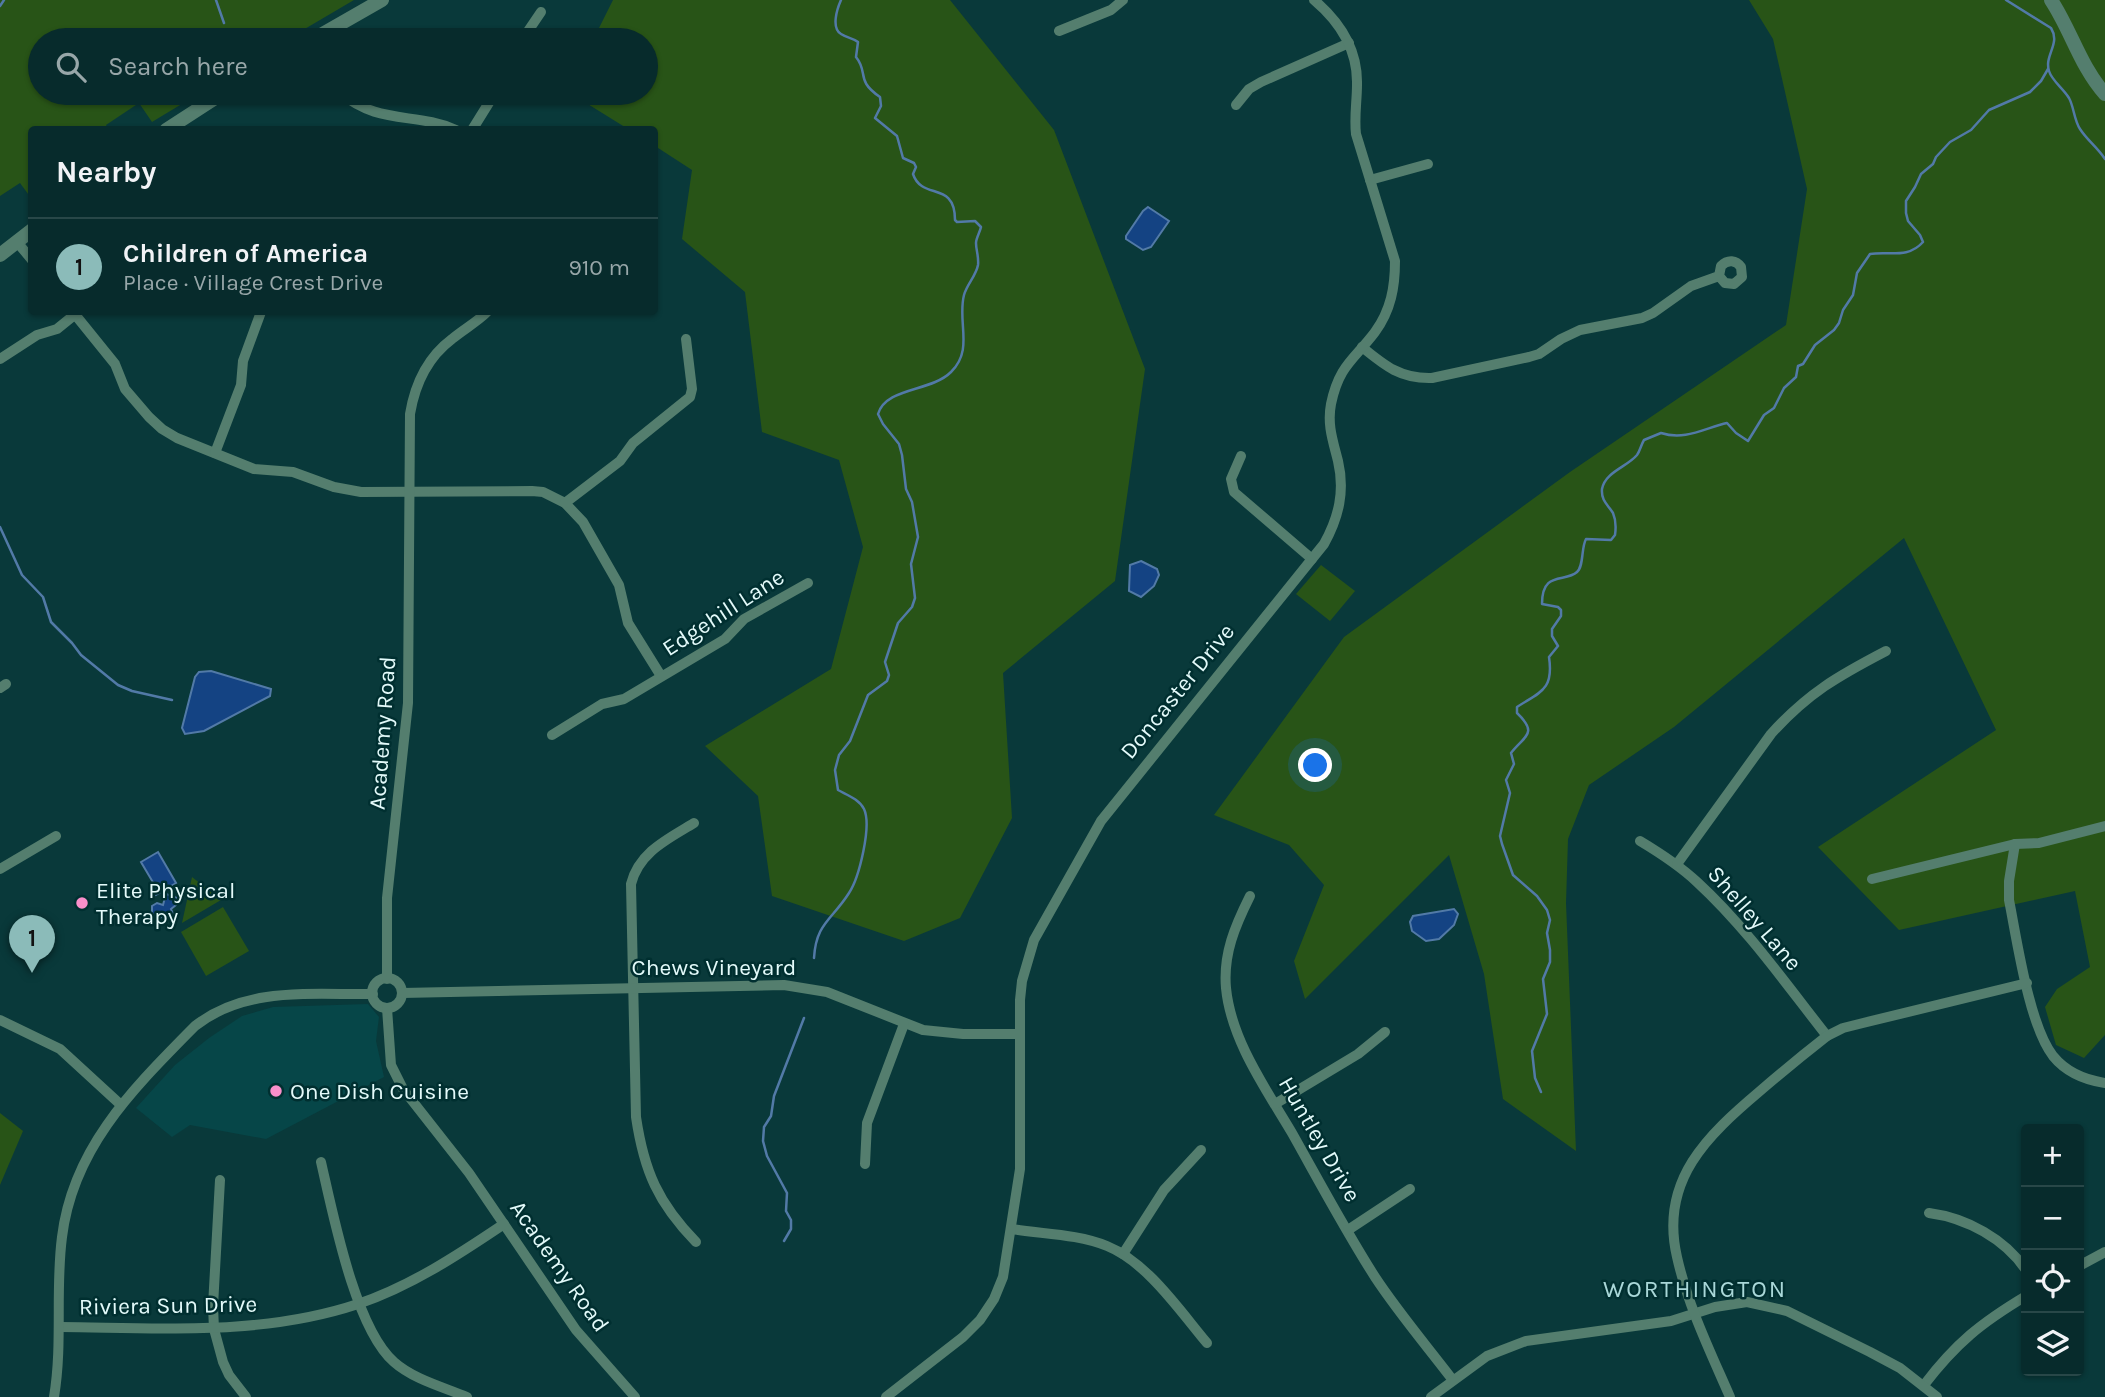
<!DOCTYPE html>
<meta charset="utf-8">
<style>
:root{--surface:#072b2c;--page:#153738;--text:#f1f3f6;--muted:#98a7a9;--line:#284748;--accent:#8bbbb9}
body{margin:0;font-family:Karla,sans-serif;background:var(--page);color:var(--text)}
.controls{position:absolute;right:21px;bottom:21px;display:grid;overflow:hidden;border-radius:7px;box-shadow:0 2px 5px #0004}
.controls button{width:63px;height:63px;display:grid;place-items:center;padding:0;border:0;border-bottom:2px solid var(--line);background:var(--surface);color:var(--text);font:35px sans-serif}
.you{position:absolute;left:1316px;top:766px;width:24px;height:24px;margin:-18px;border:5px solid #fff;border-radius:50%;background:#1a73e8;box-shadow:0 0 0 10px #1a73e833}
.badge{display:grid;place-items:center;width:46px;height:46px;border-radius:50%;background:var(--accent);color:#111;font-size:23px;font-weight:700}
.pin{position:absolute;translate:-50% -58px;filter:drop-shadow(0 2px 4px #0008)}
.pin::after{content:'';position:absolute;top:37px;width:24px;height:21px;background:inherit;clip-path:polygon(0 0,100% 0,50% 100%)}
.list{margin:0;padding:0;list-style:none}
h2{display:flex;justify-content:space-between;align-items:center;height:91px;margin:0;padding:0 28px;font-size:30px}
h2 small{font-size:23px;font-weight:400;color:var(--muted)}
.list li{display:grid;grid-template-columns:46px 1fr auto;gap:21px;align-items:center;box-sizing:border-box;height:98px;padding:0 28px;border-top:2px solid var(--line)}
.list b{display:block;font-size:26px;white-space:nowrap}
.list p{margin:0;font-size:23px;white-space:nowrap;color:var(--muted)}
.list em{font-size:23px;font-style:normal;color:var(--muted)}
.icon{flex:none;width:38px;height:38px;fill:none;stroke:currentColor;stroke-width:2;stroke-linecap:round;stroke-linejoin:round}
.map{position:relative;flex:none;width:2105px;height:1397px;overflow:hidden}
.search{position:absolute;background:var(--surface);box-shadow:0 2px 5px #0004;left:28px;top:28px;width:630px;height:77px;display:flex;align-items:center;gap:18px;box-sizing:border-box;padding:0 24px;border-radius:38px;color:var(--muted);font-size:26px}
.panel{position:absolute;background:var(--surface);box-shadow:0 2px 5px #0004;left:28px;top:126px;width:630px;height:189px;border-radius:7px}
.map>svg:first-child{display:block}
</style>
<div class="map">
<svg width="2105" height="1397" viewBox="0 0 2105 1397">
<rect width="100%" height="100%" fill="#09393a"/>
<path fill="#064648" d="M368,1004l11,13 -3,24 8,36 -118,62 -76,-14 -18,12 -36,-29 39,-43 34,-27 33,-22 31,-9z"/>
<g fill="#285417">
<path d="M0,0h354l-68,40h-246v53h160l-48,29 -13,-19 -33,22 2,4 -76,1 -1,68 -11,-15 -20,13z"/>
<path d="M613,0h337l104,130 91,239 -30,212 -112,92 9,145 -52,100 -56,23 -132,-45 -14,-100 -53,-50 126,-77 32,-122 -24,-87 -77,-28 -17,-140 -63,-53 10,-69 -37,-24 -1,-16 -26,-1 -58,-36h76v-53h-53z"/>
<path d="M1749,0h356v1035l-21,23 -28,-13 -11,-38 12,-18 33,-22 -15,-76 -176,39 -81,-83 178,-117 -92,-192 -230,189 -85,58 -21,54 -2,64 10,248 -73,-52 -19,-125 -35,-119 -144,144 -11,-38 30,-76 -35,-40 -75,-30 130,-178 226,-165 216,-147 21,-136 -34,-150z"/>
<path d="M1321,565l34,26 -25,30 -34,-27z"/>
<path d="M192,877l29,23 -39,23z"/>
<path d="M223,907l26,44 -43,25 -25,-44z"/>
<path d="M0,1113l23,18 -23,54z"/>
</g>
<g fill="#144383" stroke="#527aa7" stroke-width="2">
<path d="M1148,207l21,14 -18,26 -8,3 -17,-11v-3l17,-25z"/>
<path d="M1141,561l16,8 2,6 -5,11 -13,11 -12,-6 1,-26z"/>
<path d="M211,671l60,18 -1,7 -66,35 -19,3 -3,-6 13,-51 4,-5z"/>
<path d="M158,852l18,31 -20,12 -5,-8 3,-3 -13,-22z"/>
<path d="M166,894l11,4 -1,7 -5,4 2,5 -2,2 -6,-3 -5,5 -5,-1 -3,-4v-7l5,-3 6,2z"/>
<path d="M1454,909l4,5 -4,11 -15,14 -13,2 -14,-10 -2,-9 3,-6z"/>
</g>
<g fill="none" stroke-linecap="round" stroke-linejoin="round">
<g stroke="#527aa7" stroke-width="2.5">
<path d="M216,0l8,23"/>
<path d="M2006,0l45,28c10,16 -7,27 -2,43 3,10 14,17 20,27 5,9 5,22 11,31 7,11 17,18 25,30"/>
<path d="M0,6l4,-6"/>
<path d="M0,527l22,48 21,22 8,25 21,21 9,12 37,30 14,6 40,9"/>
<path d="M814,958c2,-35 18,-38 35,-65 10,-15 23,-67 15,-84 -5,-10 -17,-14 -26,-19l-3,-20 4,-15 11,-14 18,-46 19,-14 2,-6 -4,-13 13,-39 14,-16 3,-9 -4,-34 7,-27 -6,-35 -6,-13 -4,-34 -3,-11 -16,-20 -5,-10c8,-27 53,-22 73,-42 23,-22 6,-50 13,-77 3,-11 12,-19 14,-30 1,-8 -2,-15 -2,-22 0,-5 4,-11 5,-16l-6,-6 -18,1 -2,-2c0,-40 -33,-19 -42,-46l3,-7 -2,-4 -11,-5 -6,-22 -22,-18 6,-12 -1,-9c-25,-17 -11,-24 -24,-40l2,-15c-5,-4 -11,-4 -17,-8 -10,-6 -4,-25 0,-34"/>
<path d="M1541,1092l-6,-14 -3,-27 15,-37 -4,-35 7,-17v-12l-3,-17 3,-13 -3,-10 -10,-14 -24,-21 -11,-31 -2,-8 10,-43 -4,-13 8,-16 -3,-11c13,-17 28,-19 6,-40v-6c23,-15 37,-17 32,-50l9,-11 -6,-10v-7l9,-13v-6l-3,-3 -16,-3c0,-34 23,-21 35,-32 7,-6 4,-24 9,-33l25,1 4,-5c1,-7 1,-15 -2,-22 -5,-8 -12,-12 -11,-24 3,-17 25,-22 35,-34 3,-4 4,-10 7,-15l17,-7c24,8 44,-5 66,-10l9,10 12,8 16,-26 10,-7 10,-20 12,-11 2,-11 5,-2 12,-19 19,-15 5,-7 4,-13 10,-15 4,-22 13,-19c19,-3 38,5 53,-12l-3,-7 -12,-14 -2,-8v-12l9,-14 6,-13 12,-10 3,-7 14,-15 21,-12 18,-20 41,-18 11,-11 7,-12"/>
<path d="M784,1241l7,-12v-9l-5,-9 1,-18 -20,-37 -4,-15 1,-14 7,-11 3,-20 30,-78"/>
</g>
<g stroke="#547e6e" stroke-width="10">
<path d="M1059,31l52,-21 12,-10"/>
<path d="M522,40l19,-28"/>
<path d="M341,93c37,32 75,19 115,37"/>
<path d="M1236,105l13,-16 12,-7 88,-39"/>
<path d="M472,130l23,-37"/>
<path d="M1370,180l58,-16"/>
<path d="M17,242l15,18"/>
<path d="M73,312l42,52 10,25 24,28 13,12 15,9 77,31 39,3 41,15 27,5 171,-1 11,1 22,11 18,19 36,63 9,38 33,53"/>
<path d="M1362,347c23,19 39,32 70,31l97,-21 10,-3 22,-15 19,-9 62,-12 11,-5 38,-27 28,-10 6,7 9,1 8,-7 -1,-10c-5,-7 -13,-8 -20,-1l-2,10"/>
<path d="M0,359l37,-24 20,-6 21,-17"/>
<path d="M215,453l26,-68 2,-24 18,-49"/>
<path d="M1241,456l-10,23 3,13 78,67"/>
<path d="M565,503l55,-42 13,-18 57,-46 2,-8 -6,-50"/>
<path d="M0,688l6,-4"/>
<path d="M552,735l50,-31 22,-5 101,-60 19,-20 64,-36"/>
<path d="M694,823c-26,16 -55,29 -63,61l5,233c8,54 22,86 60,125"/>
<path d="M1640,841c20,12 40,25 57,41 49,45 89,102 130,154"/>
<path d="M2015,844l-6,37v19c8,40 20,125 44,156 13,16 32,24 52,27"/>
<path d="M1677,864l94,-130c37,-41 67,-58 115,-83"/>
<path d="M0,869l56,-33"/>
<path d="M1872,879l143,-35 24,-1 66,-17"/>
<path d="M1250,896c-15,30 -27,58 -24,92 5,52 40,101 66,145 27,48 53,97 83,144 23,35 51,68 77,102"/>
<circle cx="387" cy="993" r="15"/>
<path d="M387,979v-81l21,-195 2,-289c5,-30 18,-57 42,-75 12,-10 25,-17 35,-27"/>
<path d="M402,993l382,-8 43,7 96,38 40,4h56"/>
<path d="M387,1008l4,57 12,24 66,84 107,157 59,67"/>
<path d="M0,1020l60,29 61,56"/>
<path d="M1275,1104l83,-50 27,-22"/>
<path d="M321,1162c12,52 34,166 73,200 19,17 49,25 73,35"/>
<path d="M865,1164l2,-41 37,-99"/>
<path d="M220,1180l-7,126 1,23 9,33 6,13 17,22"/>
<path d="M1929,1213c38,5 76,26 97,57"/>
<path d="M1012,1229c30,5 66,5 95,17 40,16 73,65 100,97"/>
<path d="M1348,1230l62,-41"/>
<path d="M1123,1254l41,-64 37,-40"/>
<path d="M2079,1266l26,-14"/>
<path d="M61,1327c100,1 201,9 297,-23 53,-18 100,-49 146,-80"/>
<path d="M1924,1385c32,-42 57,-62 102,-89"/>
<path d="M54,1397c9,-54 1,-107 8,-160 11,-90 72,-149 133,-211 51,-40 117,-31 178,-32"/>
<path d="M886,1397l77,-60 17,-17 14,-21 9,-22 17,-108v-169l2,-19 12,-41 67,-119 223,-277c15,-27 21,-53 14,-83 -5,-20 -11,-36 -7,-57 8,-39 23,-44 44,-72 16,-22 20,-45 20,-71l-39,-127c-2,-17 1,-33 1,-49 1,-36 -17,-63 -43,-85"/>
<path d="M1431,1397l56,-41 39,-15 145,-20 44,-14 32,-5 40,9 83,41 30,16 37,29"/>
<path d="M1730,1397c-20,-46 -42,-91 -53,-140 -18,-77 31,-122 83,-166 22,-19 44,-37 67,-55l16,-8 20,-5 164,-40"/>
</g>
<g stroke="#547e6e" stroke-width="14">
<path d="M2051,0c20,30 29,66 54,94"/>
<path d="M312,40l70,-40"/>
<path d="M166,130l57,-37"/>
<path d="M0,255l32,-25"/>
</g>
</g>
<g fill="#f98fca" stroke="#002f30" stroke-width="2.5">
<circle cx="82" cy="903" r="7"/>
<circle cx="276" cy="1091" r="7"/>
</g>
<g text-anchor="middle" stroke-width="5" stroke-linejoin="round" paint-order="stroke">
<g font-size="23" fill="#e3fafa" stroke="#002f30">
<text transform="translate(723 612) rotate(-33)" y="8">Edgehill Lane</text>
<text transform="translate(1177 691) rotate(-51)" y="8">Doncaster Drive</text>
<text transform="translate(382 733) rotate(-86)" y="8">Academy Road</text>
<text transform="translate(1755 918) rotate(49)" y="8">Shelley Lane</text>
<text x="714" y="975">Chews Vineyard</text>
<text transform="translate(1320 1139) rotate(60)" y="8">Huntley Drive</text>
<text transform="translate(560 1266) rotate(55)" y="8">Academy Road</text>
<text transform="translate(168 1305) rotate(-1)" y="8">Riviera Sun Drive</text>
</g>
<g font-size="23" fill="#e3fafa" stroke="#002f30" text-anchor="start">
<text x="96" y="898">Elite Physical<tspan x="96" dy="26">Therapy</tspan></text>
<text x="290" y="1099">One Dish Cuisine</text>
</g>
<g font-size="24" letter-spacing="2" fill="#a9d7d8" stroke="#002f30">
<text x="1695" y="1297">WORTHINGTON</text>
</g>
</g>
</svg>
<div class="controls">
<button>+</button>
<button>−</button>
<button><svg class="icon" aria-label="locate" viewBox="0 0 24 24"><circle cx="12" cy="12" r="6"/><path d="M12 2v4M12 18v4M2 12h4M18 12h4"/></svg></button>
<button><svg class="icon" aria-label="layers" viewBox="0 0 24 24"><path d="M12 4l9 5-9 5-9-5zM3 14l9 5 9-5"/></svg></button>
</div>
<div class="you"></div>
<div class="pin badge" style="left:32px;top:973px">1</div>
<div class="search"><svg class="icon" aria-label="search" viewBox="0 0 24 24"><circle cx="10" cy="10" r="6"/><path d="M15 15l6 6"/></svg>Search here</div>
<section class="panel">
<h2>Nearby<small></small></h2>
<ul class="list">
<li><span class="badge">1</span><div><b>Children of America</b><p>Place · Village Crest Drive</p></div><em>910 m</em></li>
</ul>
</section>
</div>
